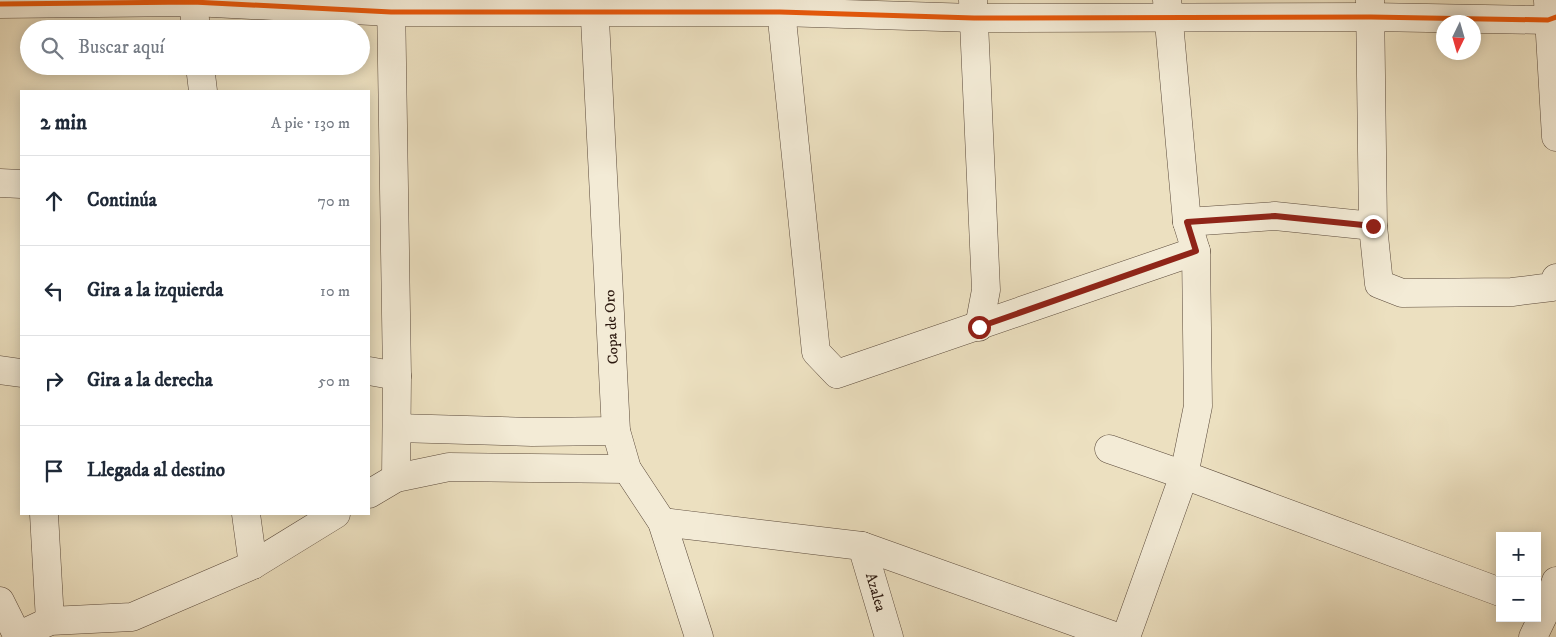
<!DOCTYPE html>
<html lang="es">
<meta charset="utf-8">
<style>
:root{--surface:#fff;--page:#f6f6f7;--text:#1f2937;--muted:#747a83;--line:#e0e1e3}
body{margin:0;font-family:"IM FELL DW Pica",serif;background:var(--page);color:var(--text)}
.controls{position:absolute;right:15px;bottom:15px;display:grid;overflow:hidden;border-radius:0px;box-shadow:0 2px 12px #0003}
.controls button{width:45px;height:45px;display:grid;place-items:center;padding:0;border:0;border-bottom:1px solid var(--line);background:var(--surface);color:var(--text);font:25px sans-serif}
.compass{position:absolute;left:1436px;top:15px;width:45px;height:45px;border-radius:50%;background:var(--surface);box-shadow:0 2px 12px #0003;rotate:185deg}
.stop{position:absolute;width:15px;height:15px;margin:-11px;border:4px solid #8f2418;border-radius:50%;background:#fff}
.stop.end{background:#8f2418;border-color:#fff;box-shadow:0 1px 5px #0008}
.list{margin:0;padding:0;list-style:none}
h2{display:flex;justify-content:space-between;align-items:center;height:65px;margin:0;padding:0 20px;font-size:21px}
h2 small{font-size:16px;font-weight:400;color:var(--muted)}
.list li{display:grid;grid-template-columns:32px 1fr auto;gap:15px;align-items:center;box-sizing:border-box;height:90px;padding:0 20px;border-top:1px solid var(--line)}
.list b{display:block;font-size:19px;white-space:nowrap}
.list em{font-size:16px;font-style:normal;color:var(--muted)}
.icon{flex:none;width:28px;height:28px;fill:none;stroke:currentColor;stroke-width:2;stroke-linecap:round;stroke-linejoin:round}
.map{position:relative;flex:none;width:1556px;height:637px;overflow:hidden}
.search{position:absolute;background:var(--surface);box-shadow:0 2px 12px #0003;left:20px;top:20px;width:350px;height:55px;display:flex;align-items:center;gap:12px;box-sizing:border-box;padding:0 18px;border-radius:28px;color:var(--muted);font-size:19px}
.panel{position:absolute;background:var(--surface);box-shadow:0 2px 12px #0003;left:20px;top:90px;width:350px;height:425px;border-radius:0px}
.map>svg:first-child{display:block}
</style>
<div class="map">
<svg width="1556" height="637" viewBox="0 0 1556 637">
<rect width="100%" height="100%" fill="#ece0c0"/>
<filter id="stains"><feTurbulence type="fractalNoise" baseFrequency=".004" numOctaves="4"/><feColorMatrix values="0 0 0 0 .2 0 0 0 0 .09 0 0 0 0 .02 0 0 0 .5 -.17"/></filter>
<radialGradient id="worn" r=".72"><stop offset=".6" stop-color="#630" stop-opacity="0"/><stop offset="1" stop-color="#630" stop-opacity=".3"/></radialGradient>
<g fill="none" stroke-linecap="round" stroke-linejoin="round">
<g stroke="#5b4a3b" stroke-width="29">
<g id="minor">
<path d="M193,0l3,29"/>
<path d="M391,0l6,376 -1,102"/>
<path d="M594,0l22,431 11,38 35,53 37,115"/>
<path d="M780,0l36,352 21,22 359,-123"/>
<path d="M973,0l13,290 -7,37"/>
<path d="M1370,0l3,226 6,58 23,9 110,-1 40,-5 4,-9"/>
<path d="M1548,1l8,136"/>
<path d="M0,4l193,-2 198,10h389l194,6 397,-1 177,3 8,-3"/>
<path d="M200,66l3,25"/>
<path d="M0,183l21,1"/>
<path d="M1187,222l88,-6 98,10"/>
<path d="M0,370l21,3"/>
<path d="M369,371l28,5"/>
<path d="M397,428l135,4 84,-1"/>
<path d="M1109,449l75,26 316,117"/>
<path d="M369,494l27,-16 53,-11 178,2"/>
<path d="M44,514l6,107"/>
<path d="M246,514l7,51"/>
<path d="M662,522l200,24 255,91"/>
<path d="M862,546l27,91"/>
<path d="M0,601l18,36"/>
<path d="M18,636l32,-15 82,-4 121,-52 83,-51"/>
<path d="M1126,637l58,-162 14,-69 -2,-155 -9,-29 -20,-222"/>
<path d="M1533,637l13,-27 10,-29"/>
</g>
</g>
<use href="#minor" stroke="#f3ebd6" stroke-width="28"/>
<g stroke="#f3ebd6" stroke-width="8">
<path id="cycleway" d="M0,4l193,-2 198,10h389l194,6 397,-1 177,3 8,-3"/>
</g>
<use href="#cycleway" stroke="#e8590c" stroke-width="5"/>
</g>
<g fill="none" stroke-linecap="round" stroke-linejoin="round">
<path stroke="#8f2418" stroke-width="6" d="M979,327l217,-76 -9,-29 88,-6 98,10"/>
</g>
<g text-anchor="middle" stroke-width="4" stroke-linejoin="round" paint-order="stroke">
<g font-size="15" fill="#2b180f" stroke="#f3ebd6">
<text transform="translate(611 327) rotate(-93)" y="5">Copa de Oro</text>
<text transform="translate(876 592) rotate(74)" y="5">Azalea</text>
</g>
</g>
<rect width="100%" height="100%" filter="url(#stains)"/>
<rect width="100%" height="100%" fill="url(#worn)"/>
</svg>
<div class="controls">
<button>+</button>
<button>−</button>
</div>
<svg class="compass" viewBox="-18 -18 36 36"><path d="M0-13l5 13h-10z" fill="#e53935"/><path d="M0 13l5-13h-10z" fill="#747a83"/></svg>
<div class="stop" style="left:979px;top:327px"></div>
<div class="stop end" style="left:1373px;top:226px"></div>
<div class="search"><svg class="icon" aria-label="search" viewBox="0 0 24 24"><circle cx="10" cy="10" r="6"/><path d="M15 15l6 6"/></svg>Buscar aquí</div>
<section class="panel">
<h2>2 min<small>A pie · 130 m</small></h2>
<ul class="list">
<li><svg class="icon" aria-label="ahead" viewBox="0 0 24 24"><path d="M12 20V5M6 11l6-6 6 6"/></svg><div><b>Continúa</b></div><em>70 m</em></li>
<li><svg class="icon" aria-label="left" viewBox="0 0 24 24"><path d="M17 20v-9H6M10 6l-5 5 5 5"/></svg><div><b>Gira a la izquierda</b></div><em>10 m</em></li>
<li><svg class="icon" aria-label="right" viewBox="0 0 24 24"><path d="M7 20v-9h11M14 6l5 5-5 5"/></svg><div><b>Gira a la derecha</b></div><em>50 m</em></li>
<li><svg class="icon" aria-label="arrive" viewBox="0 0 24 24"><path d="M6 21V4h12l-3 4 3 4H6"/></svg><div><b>Llegada al destino</b></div></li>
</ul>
</section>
</div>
